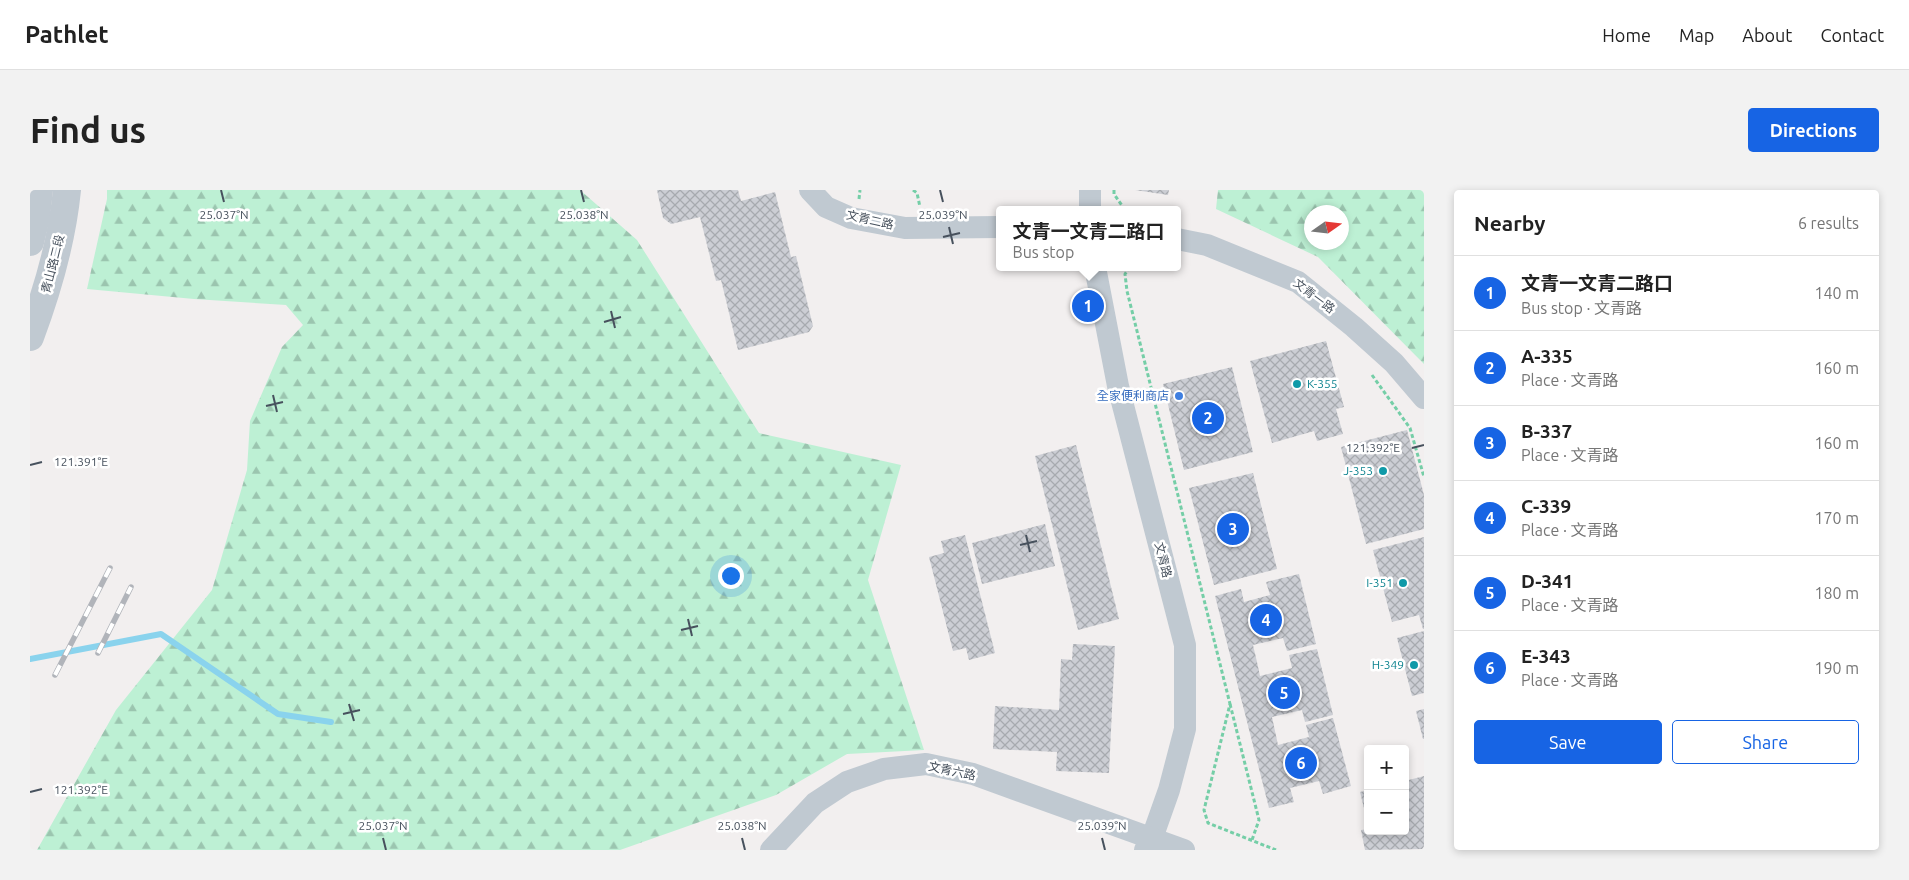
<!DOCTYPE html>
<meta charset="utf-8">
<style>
:root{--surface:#fff;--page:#f2f2f2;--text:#222;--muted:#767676;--line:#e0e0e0;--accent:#1764e4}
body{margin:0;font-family:Ubuntu,"Noto Sans TC",sans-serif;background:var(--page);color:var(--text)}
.controls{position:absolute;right:15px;bottom:15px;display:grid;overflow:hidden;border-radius:5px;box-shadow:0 2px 8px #0003}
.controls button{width:45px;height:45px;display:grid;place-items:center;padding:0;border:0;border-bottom:1px solid var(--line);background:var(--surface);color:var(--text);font:25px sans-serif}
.compass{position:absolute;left:1274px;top:15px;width:45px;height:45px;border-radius:50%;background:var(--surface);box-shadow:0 2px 8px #0003;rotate:76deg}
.you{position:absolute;left:700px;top:385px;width:18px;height:18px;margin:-12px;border:4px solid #fff;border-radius:50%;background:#1a73e8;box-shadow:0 0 0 8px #1a73e833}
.badge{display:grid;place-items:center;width:32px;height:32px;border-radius:50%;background:var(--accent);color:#fff;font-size:16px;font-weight:700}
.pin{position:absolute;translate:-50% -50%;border:2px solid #fff;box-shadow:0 1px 5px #0006}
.popup{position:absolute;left:966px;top:16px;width:185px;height:65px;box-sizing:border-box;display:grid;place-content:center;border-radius:5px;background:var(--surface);filter:drop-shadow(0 1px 4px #0005);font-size:16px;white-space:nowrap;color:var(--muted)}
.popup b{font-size:19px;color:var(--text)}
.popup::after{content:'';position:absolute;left:50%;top:100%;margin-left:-10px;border:10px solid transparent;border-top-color:var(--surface)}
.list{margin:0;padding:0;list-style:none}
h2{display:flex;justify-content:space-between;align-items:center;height:65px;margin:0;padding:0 20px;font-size:21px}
h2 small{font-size:16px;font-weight:400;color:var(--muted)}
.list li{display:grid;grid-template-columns:32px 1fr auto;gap:15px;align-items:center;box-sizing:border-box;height:75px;padding:0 20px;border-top:1px solid var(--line)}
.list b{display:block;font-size:19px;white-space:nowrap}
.list p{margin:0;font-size:16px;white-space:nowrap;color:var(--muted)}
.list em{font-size:16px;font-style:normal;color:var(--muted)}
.actions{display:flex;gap:10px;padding:15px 20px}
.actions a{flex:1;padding:11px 0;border:1px solid var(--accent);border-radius:5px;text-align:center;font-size:18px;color:var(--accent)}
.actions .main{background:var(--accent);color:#fff}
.map{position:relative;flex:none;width:1394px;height:660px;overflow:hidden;border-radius:5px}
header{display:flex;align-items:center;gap:30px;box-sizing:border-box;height:70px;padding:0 25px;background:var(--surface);border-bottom:1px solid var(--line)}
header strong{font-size:24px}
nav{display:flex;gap:28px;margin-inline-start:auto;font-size:18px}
.intro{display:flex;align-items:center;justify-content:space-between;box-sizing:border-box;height:120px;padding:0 30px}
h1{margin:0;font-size:35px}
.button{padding:12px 22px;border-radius:5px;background:var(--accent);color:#fff;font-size:18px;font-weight:700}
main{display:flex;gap:30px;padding:0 30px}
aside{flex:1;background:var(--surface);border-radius:5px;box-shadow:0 2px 8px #0003}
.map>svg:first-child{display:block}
</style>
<header>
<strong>Pathlet</strong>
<nav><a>Home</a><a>Map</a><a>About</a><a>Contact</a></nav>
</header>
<div class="intro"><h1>Find us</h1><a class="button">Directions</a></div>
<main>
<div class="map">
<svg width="1394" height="660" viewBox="0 0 1394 660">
<defs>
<pattern id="forest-firs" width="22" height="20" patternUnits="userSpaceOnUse" patternTransform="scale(1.25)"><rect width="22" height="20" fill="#bdf0d4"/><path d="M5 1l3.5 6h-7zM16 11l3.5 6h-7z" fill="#9bc5af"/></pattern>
<pattern id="building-cross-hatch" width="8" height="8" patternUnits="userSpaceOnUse" patternTransform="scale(1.25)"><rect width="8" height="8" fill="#ccced4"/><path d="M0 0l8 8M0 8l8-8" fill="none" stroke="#a7aaaf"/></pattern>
</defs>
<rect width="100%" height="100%" fill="#f2efef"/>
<g fill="url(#forest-firs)" fill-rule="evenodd">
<path d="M77,0h473l57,50 122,193 142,32 -33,115 56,170 -77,4 -71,41 -156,55h-583l79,-140 96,-120 35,-120 3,-49 32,-74 21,-22 -17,-20 -92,-6 -107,-10 20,-90z"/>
<path d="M1188,0h206v174l-106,-107 -102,-48zM1282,22h30v30h-30z"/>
</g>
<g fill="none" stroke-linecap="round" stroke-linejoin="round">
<path stroke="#8ad3ed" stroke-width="6" d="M0,469l131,-25 117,80 53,8"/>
</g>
<g fill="url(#building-cross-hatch)">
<path d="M627,0h81l3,11 34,-9 16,65 5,-1 17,70 -4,6 -71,18 -17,-70 -5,1 -16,-64 -29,7 -8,-6z"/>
<path d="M1105,0h34l-1,5z"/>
<path d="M1296,151l18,66 -8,2 7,25 -26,7 -3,-10 -42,12 -22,-82z"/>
<path d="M1202,177l21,85 -69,18 -21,-86z"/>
<path d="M1377,240l17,65v34l-58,15 -25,-97z"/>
<path d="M1046,255l43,174 -41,11 -43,-174z"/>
<path d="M1223,283l24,96 -63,16 -25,-97z"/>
<path d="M1015,334l10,42 -73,18 -10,-41z"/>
<path d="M935,345l30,118 -26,7 -3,-12 -13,3 -24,-94 15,-4 -3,-12z"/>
<path d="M1394,347v92h-1l-4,-14 -27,7 -19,-72z"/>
<path d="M1269,384l17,70 -29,7 -4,-13 -30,7 4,17 3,14 32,-8 -3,-13 28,-6 16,66 -28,7 -3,-12 -30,7 6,28 31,-8 -3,-12 27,-7 18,68 -28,8 -4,-13 -29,7 4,14 -25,6 -54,-212 26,-7 3,13 26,-7 -4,-13z"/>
<path d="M1394,441v62l-12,3 -15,-58z"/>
<path d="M1043,454l42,2 -6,127 -53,-2 1,-19 -64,-3 2,-43 64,4 2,-51 11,1z"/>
<path d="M1394,519v30h-1l-7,-28z"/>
<path d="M1394,586v73l-59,1 -4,-20 7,-1v2h37v-50z"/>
<path d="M1338,600v30h-1l-7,-28z"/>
</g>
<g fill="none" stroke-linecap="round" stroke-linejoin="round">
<g stroke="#75cea7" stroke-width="3" stroke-dasharray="4 2.5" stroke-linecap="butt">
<path d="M883,0l4,3 3,14"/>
<path d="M1084,0v4l11,16"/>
<path d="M829,9l1,-9"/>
<path d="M1100,77l-5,7 2,17 103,413 -26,106 4,13 68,27"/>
<path d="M1342,185l38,53 14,49"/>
<path d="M1200,514l29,116 -7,20"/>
</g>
<g stroke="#c0c9d1" stroke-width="22">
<path d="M780,0l16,17 25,11 54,10 94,-1"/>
<path d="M1060,20v-20"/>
<path d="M1147,49l30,6 91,37 56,45 40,36 30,35"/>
<path d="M1065,77l23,119 67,259v84l-16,61 -17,48 -7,12"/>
<path d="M741,660l44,-47 32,-21 37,-13 42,-5 47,10 211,76"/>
</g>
<g stroke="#c0c9d1" stroke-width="28">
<path d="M0,52l6,-25 3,-27"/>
<path d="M0,147c18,-48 32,-96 37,-147"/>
</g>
<g stroke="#b1b4ba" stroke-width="5.5">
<g id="rail">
<path d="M68,463l33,-66"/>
<path d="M25,485l55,-107"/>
</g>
</g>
<use href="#rail" stroke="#fff" stroke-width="4" stroke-dasharray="11" stroke-linecap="butt"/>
</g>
<path fill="none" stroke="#47515d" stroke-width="2" d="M191,0l3,12M551,0l3,12M910,0l3,12M919,37l4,17M913,47l17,-4M581,121l4,17M574,132l17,-5M243,205l4,17M236,216l17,-4M1382,258l12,-3M0,275l12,-3M996,345l4,17M990,355l17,-4M658,429l4,17M651,440l17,-4M319,514l5,17M313,524l17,-4M0,602l12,-3M353,648l3,12M712,648l3,12M1072,648l3,12"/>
<g fill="#0f9aa8" stroke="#fff" stroke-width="2">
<circle cx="1267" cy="194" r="5"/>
<circle cx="1353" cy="281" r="5"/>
<circle cx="1373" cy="393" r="5"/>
<circle cx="1384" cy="475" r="5"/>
</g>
<circle fill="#3f7fe0" stroke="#fff" stroke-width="2" cx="1149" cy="206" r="5"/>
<g text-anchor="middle" stroke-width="5" stroke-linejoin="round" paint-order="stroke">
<g font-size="12" fill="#47515d" stroke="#fff">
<text transform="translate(840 30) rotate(13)" y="4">文青二路</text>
<text transform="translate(23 74) rotate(-76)" y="4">青山路二段</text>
<text transform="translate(1284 106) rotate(37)" y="4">文青一路</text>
<text transform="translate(1133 370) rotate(76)" y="4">文青路</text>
<text transform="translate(922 581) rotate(12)" y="4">文青六路</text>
</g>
<g font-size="12" fill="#0d838f" stroke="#fff" text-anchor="end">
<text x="1277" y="198" text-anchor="start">K-355</text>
<text x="1343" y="285">J-353</text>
<text x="1363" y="397">I-351</text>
<text x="1374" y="479">H-349</text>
</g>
<g font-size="12" fill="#366cbe" stroke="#fff" text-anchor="end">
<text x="1139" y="210">全家便利商店</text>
</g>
</g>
<g font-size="12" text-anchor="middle" fill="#47515d" stroke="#fff" stroke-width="5" stroke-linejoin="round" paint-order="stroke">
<text x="194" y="29">25.037°N</text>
<text x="554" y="29">25.038°N</text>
<text x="913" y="29">25.039°N</text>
<text x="1343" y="262">121.392°E</text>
<text x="51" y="276">121.391°E</text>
<text x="51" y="604">121.392°E</text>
<text x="353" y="640">25.037°N</text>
<text x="712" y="640">25.038°N</text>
<text x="1072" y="640">25.039°N</text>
</g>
</svg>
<div class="controls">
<button>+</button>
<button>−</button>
</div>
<svg class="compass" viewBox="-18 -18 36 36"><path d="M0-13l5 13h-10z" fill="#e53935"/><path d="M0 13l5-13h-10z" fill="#767676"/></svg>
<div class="you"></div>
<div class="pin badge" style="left:1058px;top:116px">1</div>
<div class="popup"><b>文青一文青二路口</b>Bus stop</div>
<div class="pin badge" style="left:1178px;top:228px">2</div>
<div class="pin badge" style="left:1203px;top:339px">3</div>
<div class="pin badge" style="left:1236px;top:430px">4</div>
<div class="pin badge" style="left:1254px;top:503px">5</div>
<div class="pin badge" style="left:1271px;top:573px">6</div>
</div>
<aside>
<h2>Nearby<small>6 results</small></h2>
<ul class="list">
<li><span class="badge">1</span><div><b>文青一文青二路口</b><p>Bus stop · 文青路</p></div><em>140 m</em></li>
<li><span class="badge">2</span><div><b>A-335</b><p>Place · 文青路</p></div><em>160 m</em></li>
<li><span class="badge">3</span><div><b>B-337</b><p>Place · 文青路</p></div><em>160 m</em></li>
<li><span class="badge">4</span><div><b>C-339</b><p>Place · 文青路</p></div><em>170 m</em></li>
<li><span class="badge">5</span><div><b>D-341</b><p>Place · 文青路</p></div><em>180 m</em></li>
<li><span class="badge">6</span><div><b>E-343</b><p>Place · 文青路</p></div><em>190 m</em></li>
</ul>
<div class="actions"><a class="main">Save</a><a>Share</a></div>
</aside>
</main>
